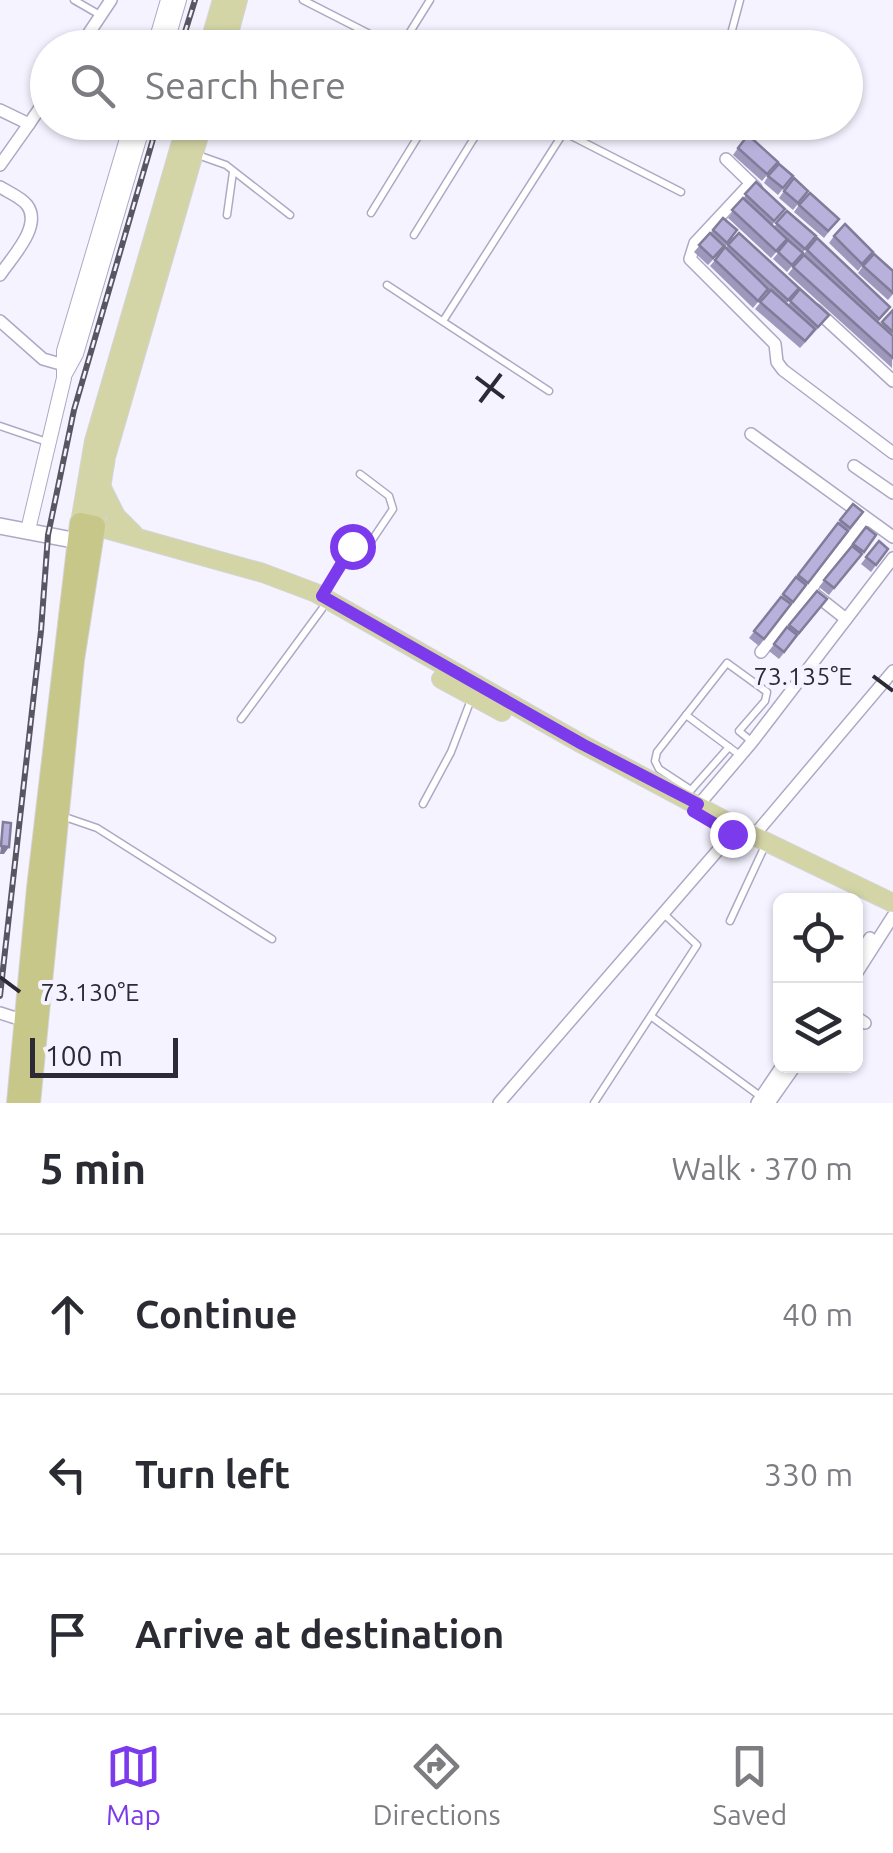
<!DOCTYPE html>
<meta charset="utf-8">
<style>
:root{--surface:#fff;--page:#f2f2f3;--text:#2b2b33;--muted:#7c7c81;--line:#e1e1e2;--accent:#7c3aed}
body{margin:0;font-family:Ubuntu,sans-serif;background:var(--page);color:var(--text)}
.controls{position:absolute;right:30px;bottom:30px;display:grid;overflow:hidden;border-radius:15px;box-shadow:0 2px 8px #0004}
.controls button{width:90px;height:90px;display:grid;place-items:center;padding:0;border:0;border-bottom:2px solid var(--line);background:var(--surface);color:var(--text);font:50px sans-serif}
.scale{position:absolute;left:30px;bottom:25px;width:148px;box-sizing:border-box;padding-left:10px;border:5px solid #2c2a35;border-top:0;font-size:28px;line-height:35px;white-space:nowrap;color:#2c2a35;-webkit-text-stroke:8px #f5f3ff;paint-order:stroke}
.stop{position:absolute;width:30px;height:30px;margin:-22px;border:8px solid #7c3aed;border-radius:50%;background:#fff}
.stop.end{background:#7c3aed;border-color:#fff;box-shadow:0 2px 10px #0008}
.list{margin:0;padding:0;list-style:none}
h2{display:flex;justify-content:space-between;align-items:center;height:130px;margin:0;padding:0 40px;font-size:42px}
h2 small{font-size:32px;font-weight:400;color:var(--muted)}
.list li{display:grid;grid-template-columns:65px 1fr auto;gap:30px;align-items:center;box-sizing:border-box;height:160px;padding:0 40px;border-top:2px solid var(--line)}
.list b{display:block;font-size:38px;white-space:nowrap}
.list em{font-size:32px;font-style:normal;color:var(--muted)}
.icon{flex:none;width:55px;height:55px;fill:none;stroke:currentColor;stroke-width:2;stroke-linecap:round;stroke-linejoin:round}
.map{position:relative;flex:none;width:893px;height:1103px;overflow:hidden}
.search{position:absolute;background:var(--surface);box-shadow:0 2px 8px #0004;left:30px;right:30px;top:30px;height:110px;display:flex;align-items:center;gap:25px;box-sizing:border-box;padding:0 35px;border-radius:55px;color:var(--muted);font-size:38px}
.sheet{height:610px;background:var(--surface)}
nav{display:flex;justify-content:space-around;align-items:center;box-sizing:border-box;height:140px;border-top:2px solid var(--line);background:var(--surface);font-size:28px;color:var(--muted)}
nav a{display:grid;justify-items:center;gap:5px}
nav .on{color:var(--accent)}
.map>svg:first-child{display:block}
</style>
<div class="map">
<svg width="893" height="1103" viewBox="0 0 893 1103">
<rect width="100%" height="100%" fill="#f5f3ff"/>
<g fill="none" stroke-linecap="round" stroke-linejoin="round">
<g stroke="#ada9c4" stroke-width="9">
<g id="service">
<path d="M74,0l26,15"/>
<path d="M303,0l94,48"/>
<path d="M728,45l12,-45"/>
<path d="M400,48l30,-48"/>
<path d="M563,48l10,-13 22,13"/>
<path d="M544,122l137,70"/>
<path d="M195,154l31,11 64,50"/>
<path d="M371,213l56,-91"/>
<path d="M227,215l6,-43"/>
<path d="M414,235l70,-113"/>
<path d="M387,285l162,106"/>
<path d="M443,321l121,-189"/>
<path d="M0,426l47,16"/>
<path d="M322,596l19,-28 8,-20 21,-5 23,-34 -4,-13 -29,-22"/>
<path d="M686,715l55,41"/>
<path d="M241,719l81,-110"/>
<path d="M729,747l-38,43 -32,-21 -4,-8 2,-9 70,-89 40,29 -2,9 -26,30 12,10"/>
<path d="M423,804l28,-52 21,-55"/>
<path d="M62,816l35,12 175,111"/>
<path d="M730,921l33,-71"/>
<path d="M652,1017l108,79"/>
<path d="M594,1103l103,-158 -33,-31"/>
</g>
</g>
<g stroke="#ada9c4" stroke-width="14">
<g id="minor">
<path d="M79,48l32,-48"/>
<path d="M0,110l29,14 -29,41"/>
<path d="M29,124l19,-28"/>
<path d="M726,159l30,29"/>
<path d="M751,183l-56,60 -5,16 85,85 2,18 6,8 110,83"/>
<path d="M0,187c8,5 21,10 27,18 16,21 -16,53 -27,70"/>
<path d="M816,310l77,71"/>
<path d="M0,321l43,38 21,6"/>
<path d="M751,434l142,103"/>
<path d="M854,466l39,27"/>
<path d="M813,593l33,26"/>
<path d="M761,652l105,-133"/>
<path d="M696,808l56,-66 141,-184"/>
<path d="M751,839l142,-168"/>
<path d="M856,959l14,-21"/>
<path d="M856,974l37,-58"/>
<path d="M0,1013l25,8"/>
<path d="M856,1017l9,6"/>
<path d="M499,1103l233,-269"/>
<path d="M757,1103l25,-37"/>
<path d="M769,1103l26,-37"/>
</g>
</g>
<g stroke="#ada9c4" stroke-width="16">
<g id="tertiary">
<path d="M154,48l14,-48"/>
<path d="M165,48l14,-48"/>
<path d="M65,374l11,-20 68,-232"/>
<path d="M28,530l36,-152v-27l68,-229"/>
</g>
</g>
<g stroke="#ada9c4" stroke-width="18">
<path id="secondary" d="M0,526l78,15"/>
</g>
<g stroke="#d5d4d7" stroke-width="20">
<g id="primary">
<path d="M208,48l14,-48"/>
<path d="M225,48l13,-48"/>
<path d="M203,122l-97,335 -11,69 168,47 53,20 266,151 172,92 139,67"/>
<path d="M101,486l15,30 18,18"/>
<path d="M80,523l14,-82 93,-319"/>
<path d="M441,679l61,33"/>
</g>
</g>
<g stroke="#d5d4d7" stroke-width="22">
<path id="trunk" d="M17,1103l20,-215 43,-365 15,3 -21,134 -44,443"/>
</g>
<use href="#service" stroke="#fff" stroke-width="6"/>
<use href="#minor" stroke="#fff" stroke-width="11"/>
<use href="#tertiary" stroke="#fff" stroke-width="14"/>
<use href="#secondary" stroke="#fff" stroke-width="15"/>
<use href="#primary" stroke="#d4d5a6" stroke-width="18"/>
<use href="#trunk" stroke="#c6c788" stroke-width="20"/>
<g stroke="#585661" stroke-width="6">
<g id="rail">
<path d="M180,48l15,-48"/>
<path d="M0,996l41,-365 7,-96 26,-125 84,-288"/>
</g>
</g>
<use href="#rail" stroke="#f5f3ff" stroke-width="2.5" stroke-dasharray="8" stroke-linecap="butt"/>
</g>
<g fill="#9e98bd">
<path d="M738,148l40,14 -16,19 -29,-26z"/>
<path d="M768,176h25l-15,19 -14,-12z"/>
<path d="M756,182l29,27 -13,16 2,2 13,-16 29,25 -29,36 -14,-13 13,-16 -1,-1 -14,16 -43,-40z"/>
<path d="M784,191l19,7 -10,12 -14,-12z"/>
<path d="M799,205l40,14 -15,19 -30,-26z"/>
<path d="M723,218l10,20 -25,27 -14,-13z"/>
<path d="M739,233l60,55 -13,16 2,1 12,-16 24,33 -24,26 -45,-39 13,-16 -2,-1 -13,16 -43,-42z"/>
<path d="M834,236l39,16 -15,19 -29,-28z"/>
<path d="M807,250l83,57 -12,15 2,3 13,-15 -1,58 -104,-94z"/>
<path d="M863,266l30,28 -5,6 -30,-27z"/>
<path d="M853,504l10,8 -104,134 -10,-8z"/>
<path d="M866,527l10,8 -47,60 -10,-8z"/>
<path d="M879,541l9,8 -17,23 -10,-8z"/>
<path d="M822,606l-43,53 -10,-8 20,-26z"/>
</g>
<path fill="#817c9a" d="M1,846l8,1 -5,7h-4z"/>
<g fill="#b8b1dc" stroke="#817c9a" stroke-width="2.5">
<path d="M748,135l30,27 -11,12 -29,-26z"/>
<path d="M779,164l14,12 -10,12 -15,-12z"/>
<path d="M794,178l14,13 -10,12 -14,-12z"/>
<path d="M756,182l29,27 -11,12 -29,-27z"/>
<path d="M810,193l29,26 -11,12 -29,-26z"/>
<path d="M743,198l44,41 -11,12 -44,-41z"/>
<path d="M787,211l29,25 -11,13 -29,-26z"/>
<path d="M723,218l14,12 -10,13 -14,-13z"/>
<path d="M845,224l28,28 -11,12 -28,-28z"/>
<path d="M710,233l14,13 -11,12 -14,-13z"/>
<path d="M739,233l60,55 -11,12 -60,-55z"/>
<path d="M817,238l73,69 -11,12 -72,-69z"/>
<path d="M788,240l15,13 -11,12 -14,-13z"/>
<path d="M725,247l43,42 -10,12 -43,-41z"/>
<path d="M874,254l19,17v22l-30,-27z"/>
<path d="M804,255l89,81v22l-100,-91z"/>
<path d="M800,289l29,26 -11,12 -28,-26z"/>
<path d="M771,290l44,39 -10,12 -45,-39z"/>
<path d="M893,310v22l-11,-10z"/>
<path d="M853,504l10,8 -13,16 -10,-8z"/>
<path d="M838,523l10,8 -40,52 -10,-8z"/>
<path d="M866,527l10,8 -12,17 -11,-8z"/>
<path d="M879,541l9,8 -12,16 -10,-8z"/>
<path d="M852,546l10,8 -28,34 -10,-8z"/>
<path d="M796,577l10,8 -13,17 -10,-8z"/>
<path d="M817,591l10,8 -28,34 -10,-8z"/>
<path d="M781,597l10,7 -27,35 -10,-8z"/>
<path d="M787,627l10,8 -13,17 -10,-8z"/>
<path d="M3,822l8,1 -2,24 -8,-1z"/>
</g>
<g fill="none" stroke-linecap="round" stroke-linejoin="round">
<path stroke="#7c3aed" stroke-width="12" d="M352,546l-30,50 260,148 116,60 -5,7 39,23"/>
</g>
<path fill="none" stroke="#2c2a35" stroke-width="4" d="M476,377l28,21M480,402l21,-28M873,676l20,15M0,977l20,15"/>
<g font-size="25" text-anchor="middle" fill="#2c2a35" stroke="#f5f3ff" stroke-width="8" stroke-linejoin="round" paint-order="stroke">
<text x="803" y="685">73.135°E</text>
<text x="90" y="1001">73.130°E</text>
</g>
</svg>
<div class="controls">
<button><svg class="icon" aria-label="locate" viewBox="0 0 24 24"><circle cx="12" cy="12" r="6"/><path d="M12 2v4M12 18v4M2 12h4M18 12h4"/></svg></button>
<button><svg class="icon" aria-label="layers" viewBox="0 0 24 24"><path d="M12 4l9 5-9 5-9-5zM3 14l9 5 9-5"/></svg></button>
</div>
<div class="scale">100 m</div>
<div class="stop" style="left:352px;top:546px"></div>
<div class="stop end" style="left:732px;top:834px"></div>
<div class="search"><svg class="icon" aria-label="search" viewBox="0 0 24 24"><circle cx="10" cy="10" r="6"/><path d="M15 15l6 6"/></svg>Search here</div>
</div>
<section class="sheet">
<h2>5 min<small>Walk · 370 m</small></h2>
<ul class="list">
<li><svg class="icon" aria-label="ahead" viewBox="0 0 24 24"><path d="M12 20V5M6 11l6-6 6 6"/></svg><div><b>Continue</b></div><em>40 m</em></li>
<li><svg class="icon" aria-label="left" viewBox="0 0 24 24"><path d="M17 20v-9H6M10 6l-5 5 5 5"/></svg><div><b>Turn left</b></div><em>330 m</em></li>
<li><svg class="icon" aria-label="arrive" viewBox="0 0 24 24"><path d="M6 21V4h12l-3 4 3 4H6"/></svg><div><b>Arrive at destination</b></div></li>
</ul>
</section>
<nav>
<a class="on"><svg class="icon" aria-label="map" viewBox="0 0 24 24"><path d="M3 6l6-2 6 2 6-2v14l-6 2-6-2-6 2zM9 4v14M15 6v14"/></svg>Map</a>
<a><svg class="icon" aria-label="directions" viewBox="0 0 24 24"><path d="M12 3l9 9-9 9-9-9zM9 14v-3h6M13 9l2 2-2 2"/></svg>Directions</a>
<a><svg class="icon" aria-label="saved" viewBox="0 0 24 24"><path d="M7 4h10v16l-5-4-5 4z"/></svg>Saved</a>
</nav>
